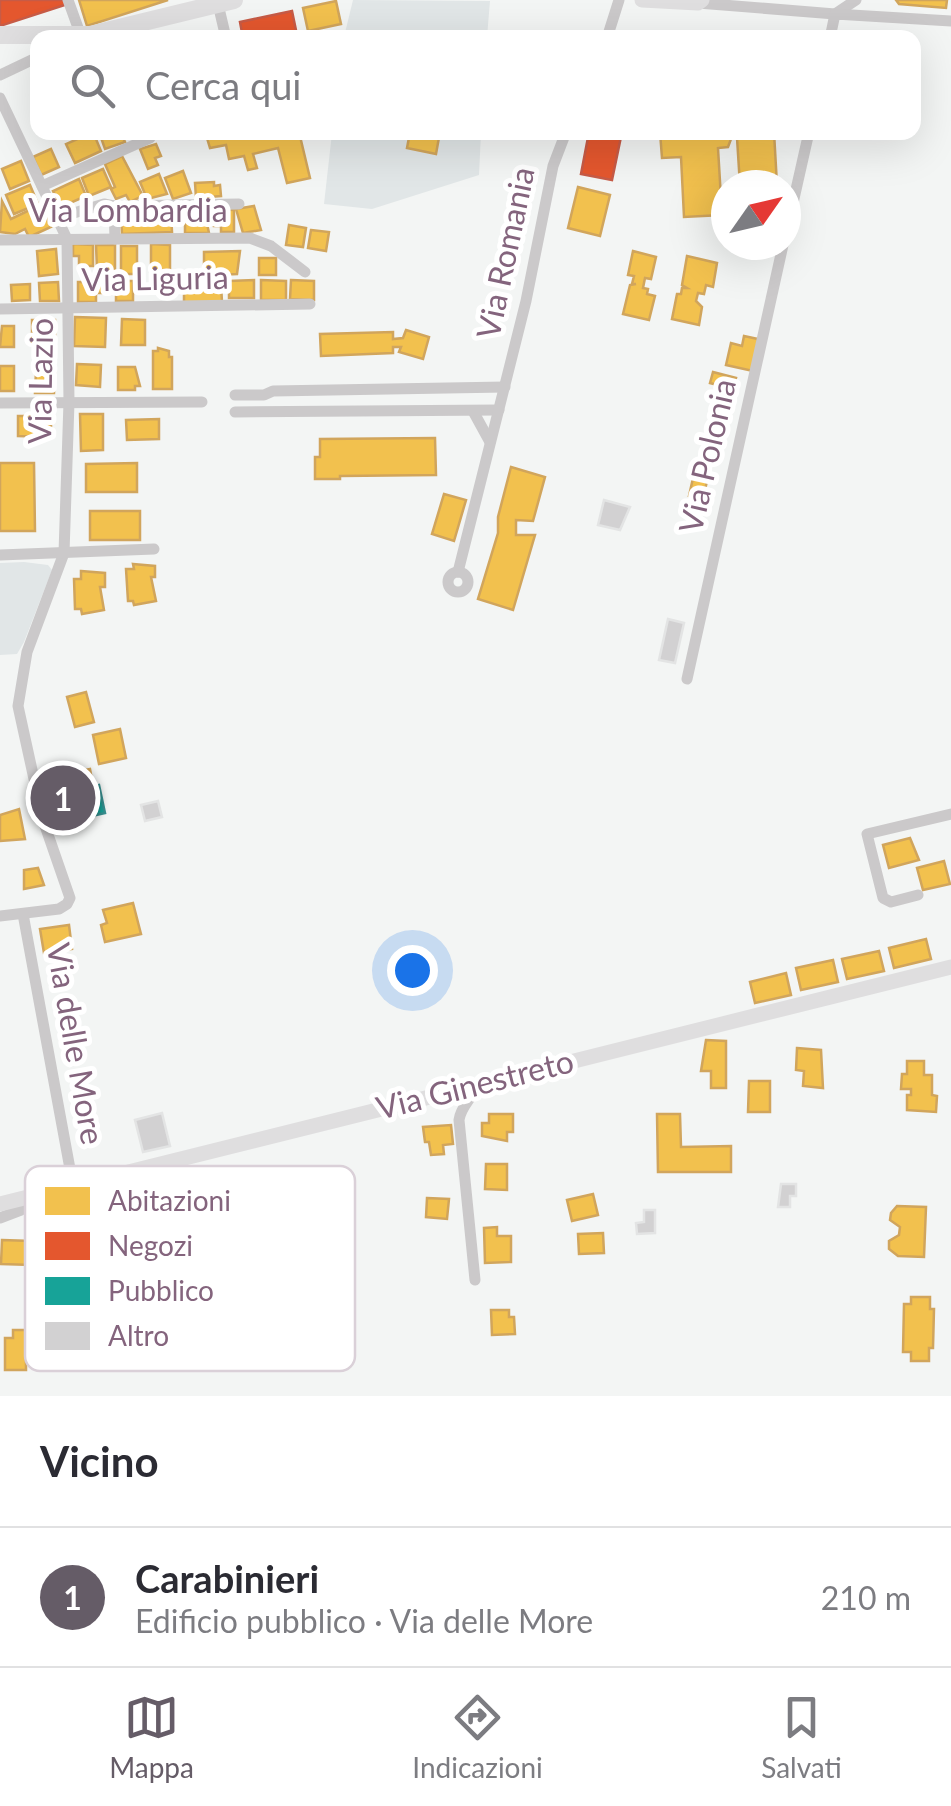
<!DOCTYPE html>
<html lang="it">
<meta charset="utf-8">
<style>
:root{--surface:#fff;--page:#f7f7f7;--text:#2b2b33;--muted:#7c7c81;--line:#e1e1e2;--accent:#655c67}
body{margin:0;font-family:Lato,sans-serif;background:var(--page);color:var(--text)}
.compass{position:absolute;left:711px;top:170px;width:90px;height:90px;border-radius:50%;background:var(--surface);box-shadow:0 10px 40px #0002;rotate:56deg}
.you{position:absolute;left:412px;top:970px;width:35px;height:35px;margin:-25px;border:8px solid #fff;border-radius:50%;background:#1a73e8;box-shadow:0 0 0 15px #1a73e833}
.badge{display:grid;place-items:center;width:65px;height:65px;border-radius:50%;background:var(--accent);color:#fff;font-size:32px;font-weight:700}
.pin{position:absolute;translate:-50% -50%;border:5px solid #fff;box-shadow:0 2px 10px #0006}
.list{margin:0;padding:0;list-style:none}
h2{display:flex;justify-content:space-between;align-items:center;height:130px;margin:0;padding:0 40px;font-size:42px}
h2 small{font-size:32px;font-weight:400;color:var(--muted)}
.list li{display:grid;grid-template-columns:65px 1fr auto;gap:30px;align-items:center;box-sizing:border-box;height:140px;padding:0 40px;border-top:2px solid var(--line)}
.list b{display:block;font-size:38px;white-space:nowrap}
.list p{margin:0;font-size:32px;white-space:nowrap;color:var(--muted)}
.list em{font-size:32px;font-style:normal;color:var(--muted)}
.icon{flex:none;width:55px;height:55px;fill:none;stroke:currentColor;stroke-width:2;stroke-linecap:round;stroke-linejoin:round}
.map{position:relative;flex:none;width:951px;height:1396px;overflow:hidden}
.search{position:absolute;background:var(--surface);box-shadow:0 10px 40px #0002;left:30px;right:30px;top:30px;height:110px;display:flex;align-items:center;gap:25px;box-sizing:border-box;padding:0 35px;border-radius:20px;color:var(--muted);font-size:38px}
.sheet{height:270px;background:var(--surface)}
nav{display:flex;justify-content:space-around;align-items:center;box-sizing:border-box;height:140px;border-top:2px solid var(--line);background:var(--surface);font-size:28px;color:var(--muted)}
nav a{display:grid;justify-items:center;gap:5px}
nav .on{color:var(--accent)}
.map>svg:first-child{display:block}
</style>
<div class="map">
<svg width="951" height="1396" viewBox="0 0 951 1396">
<rect width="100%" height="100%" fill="#f3f5f4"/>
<g fill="#e1e6e7">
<path d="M353,0l137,1 -3,36h-143z"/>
<path d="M332,133h149l-2,42 -107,34 -48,-5z"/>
<path d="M24,562l24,3 4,5 -28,72 -7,12 -17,1v-92z"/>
</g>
<g fill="#f2c14e" stroke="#d1a55c" stroke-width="2.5">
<path d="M79,0h89l-81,26z"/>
<path d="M896,0h51l-1,8 -47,-4z"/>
<path d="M336,1l5,23 -33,7 -5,-23z"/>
<path d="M93,132l8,19 -26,12 -9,-19z"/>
<path d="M99,132h22l4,10 -20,7z"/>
<path d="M221,132h78l11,46 -23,5 -9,-35 -25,6 4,14 -9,2 -4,-14 -15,3 -3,-14 -16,3 -3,-10z"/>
<path d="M410,132h30l-4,22 -29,-6z"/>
<path d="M660,132h114l3,53h-37l-3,-47 -6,1 -3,8 -10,1 4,67 -38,2 -3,-60 -19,1z"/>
<path d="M156,144l5,12 -6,2 3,7 -10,4 -8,-20z"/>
<path d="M51,149l8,18 -18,8 -8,-18z"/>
<path d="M122,156l21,40 -13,6 -4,-7 -10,4 -5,-10 4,-2 -10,-23z"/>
<path d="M21,161l8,20 -19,8 -8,-20z"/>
<path d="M103,169l8,18 -22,9 -7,-18z"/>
<path d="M183,171l8,22 -18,6 -8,-21z"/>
<path d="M159,174l8,20 -20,5 -7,-17z"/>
<path d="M79,179l7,17 -25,11 -8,-16z"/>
<path d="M214,182v4l6,-1 1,11 -25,2 -1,-15z"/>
<path d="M30,185l8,19 -24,10 -8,-19z"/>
<path d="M578,187l32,8 -10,41 -32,-8z"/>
<path d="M2,201l9,18 29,-14 11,22 -22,10 -4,-8 -10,5 -15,-2z"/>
<path d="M254,206l7,24 -18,3 -7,-24z"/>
<path d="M214,209l20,1v22h-13v-6h-7z"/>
<path d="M179,210h25l5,23h-24v-10h-6z"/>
<path d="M171,212l1,20 -50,2 -1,-20z"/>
<path d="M289,225l17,3 -3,19 -17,-2z"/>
<path d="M311,230l18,2 -3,19 -18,-3z"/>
<path d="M73,244l20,1v21h-14v-10h-6z"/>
<path d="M151,244l19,1v25h-19z"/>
<path d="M96,245h19v24h-18z"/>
<rect x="121" y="246" width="16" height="28"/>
<path d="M56,249l2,25 -19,2 -2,-25z"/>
<path d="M240,251l-3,23 -19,1v-5l-14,1v-19z"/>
<path d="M633,251l23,6 -5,22 -6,-1 -2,10 5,1 -1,5 8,2 -6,24 -26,-6 7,-29 6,-1h-4l2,-8 -6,-1z"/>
<path d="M687,256l30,7 -4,24 -7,-2 -2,9 -6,-1 -2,8 6,6 -3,18 -27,-6 5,-25h4l1,-6h5l-5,-3z"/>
<rect x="259" y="258" width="17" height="17"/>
<path d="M199,280v5l22,-1 1,18 -38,1v-22z"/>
<path d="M254,280v18h-25v-17z"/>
<path d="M261,280l25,1v19h-25z"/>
<path d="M291,280l23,1v19l-24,-1z"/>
<rect x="116" y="281" width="17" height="20"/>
<path d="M58,282l1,19h-19l-1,-18z"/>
<path d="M78,282h27v11h-9v9h-18z"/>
<path d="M30,284v16l-18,1 -1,-16z"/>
<path d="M75,317l31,1 -1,29 -31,-1z"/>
<path d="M122,319l23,1v25h-24z"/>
<rect x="32" y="320" width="23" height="22"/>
<path d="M2,326h12v21h-14z"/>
<path d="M406,330l23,7 -6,22 -24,-7 2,-5h-8v6l-72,3 -1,-22 73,-2v7l10,-1z"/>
<path d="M744,336l14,3 -5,32 -27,-6 5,-22 11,3z"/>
<path d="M158,348l11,3v6h3v32h-19v-38h5z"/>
<path d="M77,364l24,1 -1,22 -24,-2z"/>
<rect x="0" y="366" width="14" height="25"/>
<path d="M118,367h17l5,19h-5v4h-17z"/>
<path d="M36,371h19l-1,22h-19z"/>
<path d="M713,372l23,6 -3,11 -23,-6z"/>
<path d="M80,414h23v36l-22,1z"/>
<path d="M18,416h33v21l-33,-1z"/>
<path d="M159,419v20l-32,1 -1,-20z"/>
<path d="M435,438l1,37 -96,1v3h-25v-22h5v-18z"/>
<path d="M697,460l14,3 -8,36 -14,-3z"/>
<path d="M0,463h34l1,68h-35z"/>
<path d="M137,463v29h-51v-28z"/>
<path d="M511,467l34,10 -12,44 -17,-1v15h19l-22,75 -35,-11 20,-66v-16z"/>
<path d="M444,494l22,6 -12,41 -22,-7z"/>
<rect x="90" y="511" width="50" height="29"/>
<path d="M133,564l22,2v11h-4l5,24 -22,4 -1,-4h-5l-2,-32h8z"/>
<path d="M81,571l24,2v14h-5l4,23 -22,4 -1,-5h-6l-1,-30h7z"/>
<path d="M86,692l8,30 -19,5 -8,-30z"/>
<path d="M120,729l6,29 -27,6 -6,-29z"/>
<path d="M90,769l2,11 -42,9 -3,-11z"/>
<path d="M19,809l6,30 -25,2v-26z"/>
<path d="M910,838l9,22 -30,8 -6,-23z"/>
<path d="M944,861l6,23 -27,6 -6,-22z"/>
<path d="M38,868l6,17 -20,4v-19z"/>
<path d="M133,903l8,31 -36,8 -4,-17 6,-2 -4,-13z"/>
<path d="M69,925l3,24 -28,4 -4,-24z"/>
<path d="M926,939l5,20 -37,9 -5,-20z"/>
<path d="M879,951l5,20 -37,8 -5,-20z"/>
<path d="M833,960l5,22 -37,8 -5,-22z"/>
<path d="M786,973l5,22 -36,8 -5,-21z"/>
<path d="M706,1040l20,1v47h-15v-17h-10z"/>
<path d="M797,1048l24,2 2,38 -20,-2 1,-15 -8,-1z"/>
<path d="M907,1061h17v14h8v20l5,1 -1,16 -29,-2v-15h4v-6h-10l1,-15h5z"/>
<path d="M749,1081h21v31h-22z"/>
<path d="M489,1114h24v18h-6v9l-25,-5v-13h7z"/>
<path d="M657,1114h23l1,33 50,-1v26h-73z"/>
<path d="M451,1125l2,19 -10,1 1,9 -13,1 -2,-13h-4l-2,-15z"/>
<path d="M486,1164h21v26l-22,-1z"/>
<path d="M593,1194l5,21 -26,6 -5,-21z"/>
<path d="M427,1198l22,1 -2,20 -21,-2z"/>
<path d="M897,1206l29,1 -2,50 -26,-1 -9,-7v-8l10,-6 1,-8 -10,-7 1,-7z"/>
<path d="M497,1227v9h14v26l-26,1 -1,-35z"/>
<path d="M603,1233l1,20 -25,1 -1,-20z"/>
<path d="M2,1240l30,1v24l-31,-1z"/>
<path d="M911,1297h19v12h4l-1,39h-4v13h-18v-9h-8l1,-48h7z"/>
<path d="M491,1310h18v7h5l1,17 -23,1z"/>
<path d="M13,1330h19v16h-6v24h-21v-32h8z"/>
</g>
<g fill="#e4572e" stroke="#c75b46" stroke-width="2.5">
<path d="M0,0h64l1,5 -65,21z"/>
<path d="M292,11l5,24 -54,3 -3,-16z"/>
<path d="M589,132h33l-10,48 -31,-6z"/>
</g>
<path fill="#17a398" stroke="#389090" stroke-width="2.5" d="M99,785l6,28 -40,9 -7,-28z"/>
<g fill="#d2d1d2" stroke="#e3e4e4" stroke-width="2.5">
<path d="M604,500l26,7 -10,23 -22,-5z"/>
<path d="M668,619l16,4 -9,40 -16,-3z"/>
<path d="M158,801l4,16 -17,4 -4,-16z"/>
<path d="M162,1113l8,33 -27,6 -8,-32z"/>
<path d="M781,1184h15v12h-6v11h-12z"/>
<path d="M644,1210h11v23l-18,1 -1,-11 8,-1z"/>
</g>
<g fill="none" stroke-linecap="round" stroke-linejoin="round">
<g stroke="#cbc9ca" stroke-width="11">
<path d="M68,0l13,36"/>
<path d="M698,3l137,11 21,-14"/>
<path d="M218,4l8,34"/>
<path d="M607,38l12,-38"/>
<path d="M830,38l5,-24 116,7"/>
<path d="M0,75l38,-18"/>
<path d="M0,98l67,141 2,163 -5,151 -37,99 -9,54 25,114 27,78 -3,6 -8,5 -59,7"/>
<path d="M42,186l108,-48"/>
<path d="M114,206l125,-2"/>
<path d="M57,218l47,-14 10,2 1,33"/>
<path d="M786,234l23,-102"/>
<path d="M0,240l250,-2 21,8 34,26"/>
<path d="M0,309l310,-5"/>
<path d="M235,395h29l9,-4 232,-4"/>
<path d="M0,403l202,-1"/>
<path d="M473,411l17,31"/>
<path d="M235,412l264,-2"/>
<path d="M0,555l154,-6"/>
<path d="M458,572l68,-271 27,-135 13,-34"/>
<circle cx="458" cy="582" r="10"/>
<path d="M687,679l96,-434"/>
<path d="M918,895l-27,7 -8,-4 -16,-64 84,-20"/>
<path d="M23,914l50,271"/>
<path d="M0,1218l21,-8 7,-13"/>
<path d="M475,1280l-16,-160c2,-15 14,-21 17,-35"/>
</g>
<g stroke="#dfdedf" stroke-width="15">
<path d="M642,0l56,3 4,-3"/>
<path d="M0,1204l951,-237"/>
</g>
<path stroke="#dfdedf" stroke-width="18" d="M0,35h90l144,-35"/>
</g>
<g text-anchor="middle" stroke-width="10" stroke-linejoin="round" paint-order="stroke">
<g font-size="32" fill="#84647d" stroke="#fff">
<text x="128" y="222">Via Lombardia</text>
<text transform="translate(506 253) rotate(-78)" y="11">Via Romania</text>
<text transform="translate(155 279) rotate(-1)" y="11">Via Liguria</text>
<text transform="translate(41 381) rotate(-89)" y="11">Via Lazio</text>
<text transform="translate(708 456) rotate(-77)" y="11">Via Polonia</text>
<text transform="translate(75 1044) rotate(80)" y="11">Via delle More</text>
<text transform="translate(475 1085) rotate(-14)" y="11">Via Ginestreto</text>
</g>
</g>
<rect x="25" y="1166" width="330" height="205" rx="15" fill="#fff" stroke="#dad0d8" stroke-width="2.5"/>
<rect x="45" y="1187" width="45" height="28" fill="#f2c14e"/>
<rect x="45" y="1232" width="45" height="28" fill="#e4572e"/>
<rect x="45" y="1277" width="45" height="28" fill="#17a398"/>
<rect x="45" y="1322" width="45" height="28" fill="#d2d1d2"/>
<g font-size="28" fill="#84647d">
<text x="108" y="1211">Abitazioni</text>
<text x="108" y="1256">Negozi</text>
<text x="108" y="1301">Pubblico</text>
<text x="108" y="1346">Altro</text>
</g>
</svg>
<svg class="compass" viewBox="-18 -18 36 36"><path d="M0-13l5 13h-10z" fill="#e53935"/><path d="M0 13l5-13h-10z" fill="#7c7c81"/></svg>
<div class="you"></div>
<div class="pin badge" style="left:63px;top:798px">1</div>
<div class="search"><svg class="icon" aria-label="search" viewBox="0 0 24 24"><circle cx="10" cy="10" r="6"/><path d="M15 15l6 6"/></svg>Cerca qui</div>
</div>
<section class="sheet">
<h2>Vicino<small></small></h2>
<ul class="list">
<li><span class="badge">1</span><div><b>Carabinieri</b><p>Edificio pubblico · Via delle More</p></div><em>210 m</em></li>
</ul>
</section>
<nav>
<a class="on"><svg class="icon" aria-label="map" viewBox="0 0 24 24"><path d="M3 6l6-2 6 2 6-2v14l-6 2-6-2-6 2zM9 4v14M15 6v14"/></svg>Mappa</a>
<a><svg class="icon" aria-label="directions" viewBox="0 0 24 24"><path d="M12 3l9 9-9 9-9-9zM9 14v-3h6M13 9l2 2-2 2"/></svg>Indicazioni</a>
<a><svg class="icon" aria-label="saved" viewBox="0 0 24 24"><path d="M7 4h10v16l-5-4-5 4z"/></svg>Salvati</a>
</nav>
